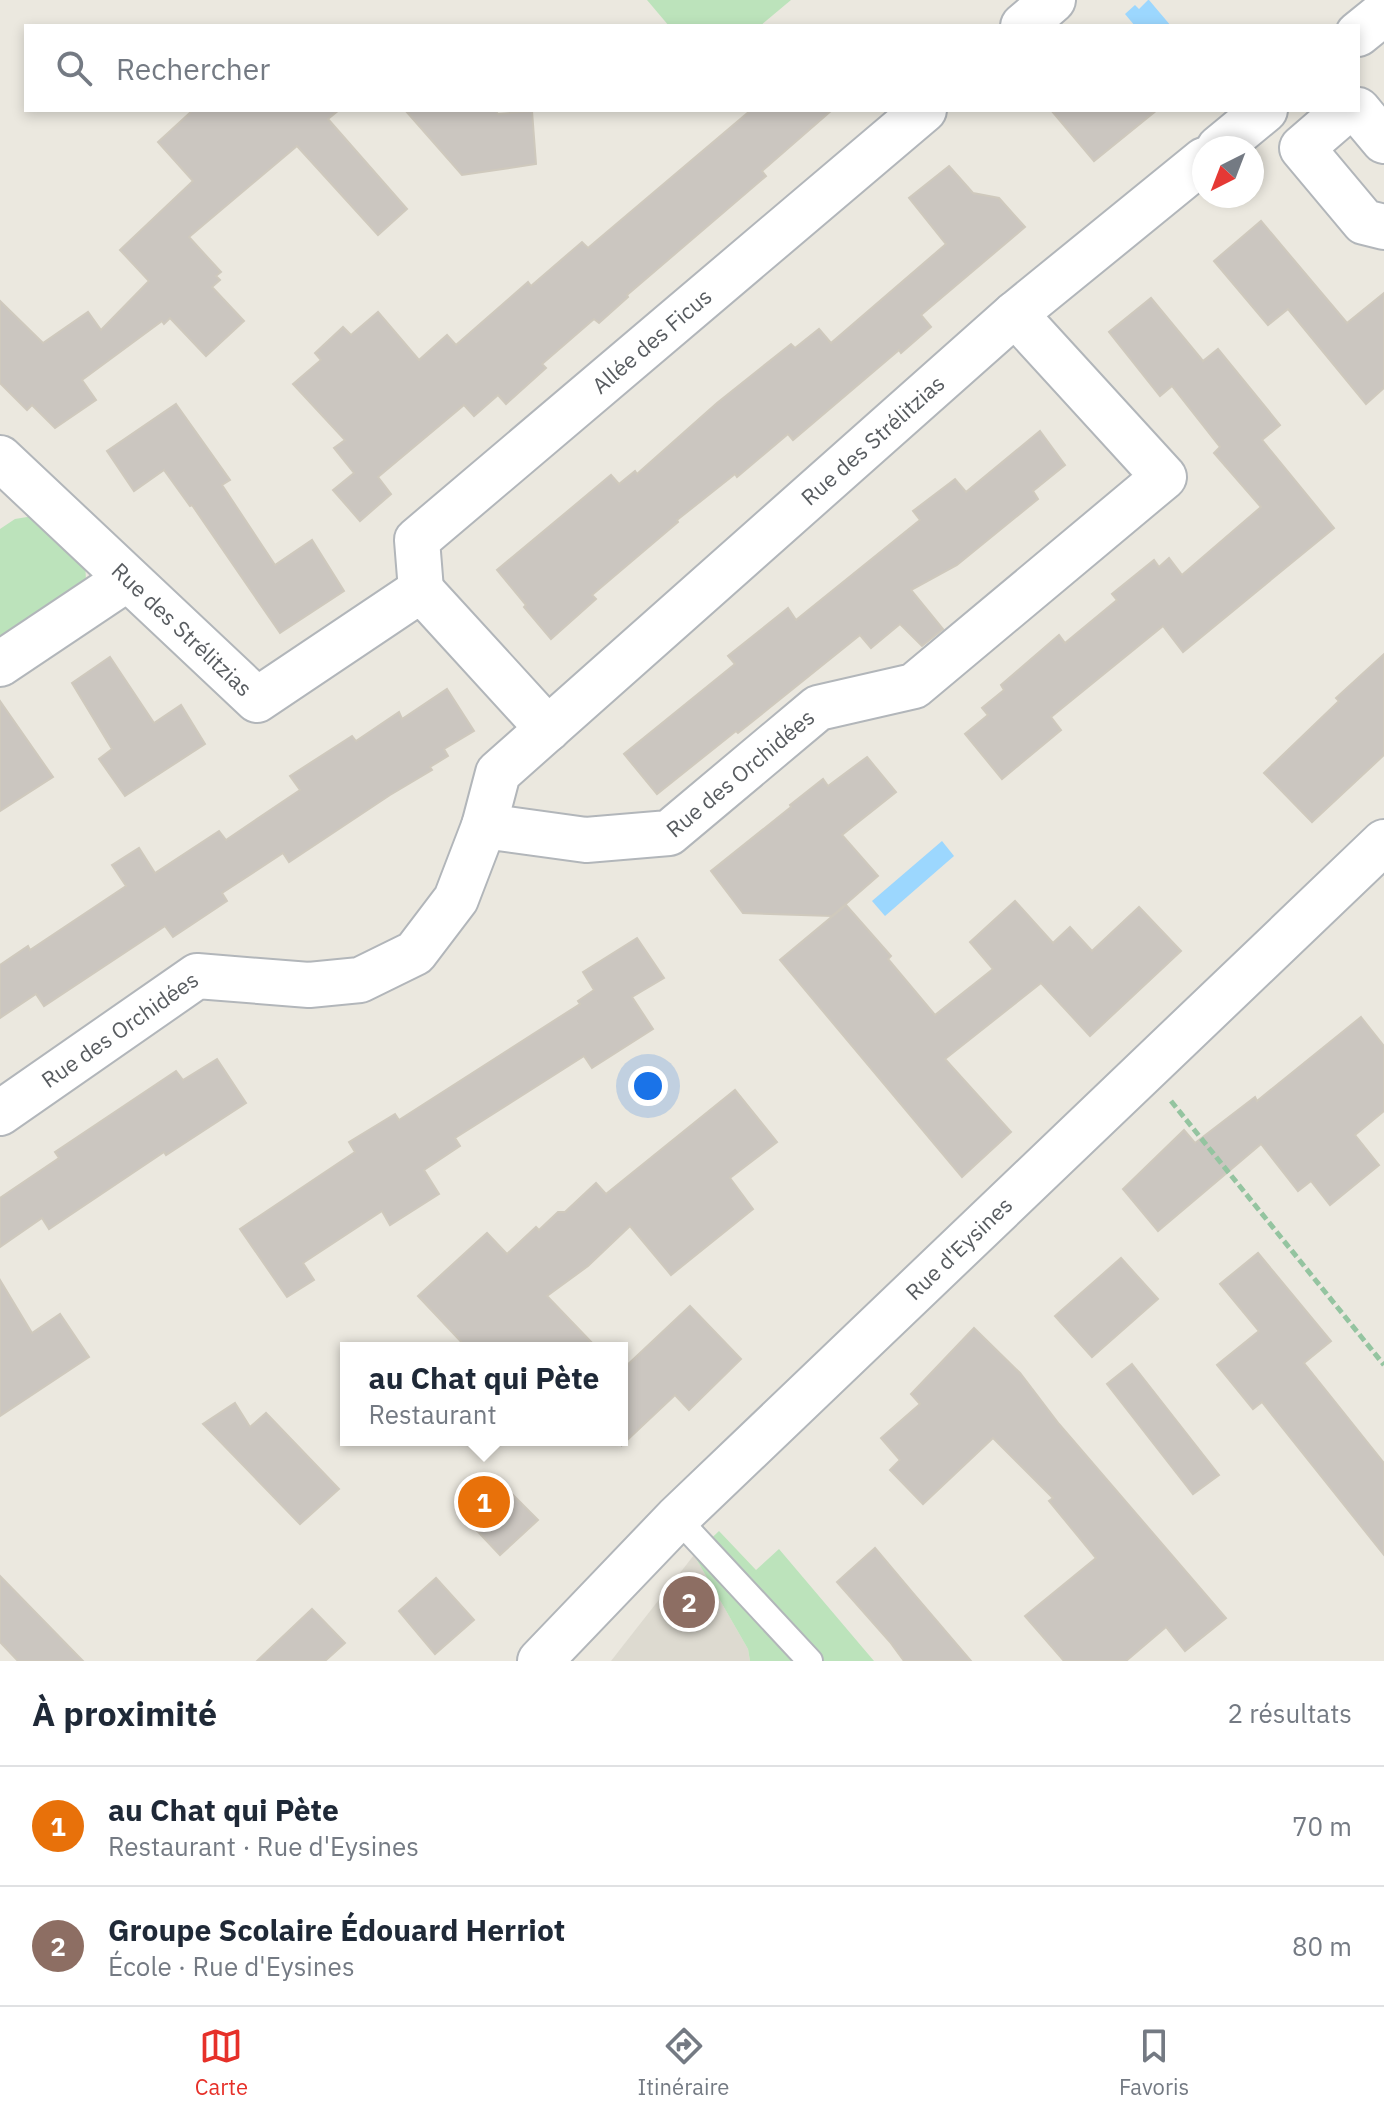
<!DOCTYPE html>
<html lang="fr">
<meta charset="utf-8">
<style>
:root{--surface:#fff;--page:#f6f6f7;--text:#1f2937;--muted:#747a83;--line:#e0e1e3;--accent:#e63029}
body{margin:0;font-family:"IBM Plex Sans",sans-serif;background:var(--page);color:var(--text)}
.compass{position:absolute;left:1192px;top:136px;width:72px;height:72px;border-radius:50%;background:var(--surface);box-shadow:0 4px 12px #0003;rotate:222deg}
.you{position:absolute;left:648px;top:1086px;width:28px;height:28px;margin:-20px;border:6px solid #fff;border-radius:50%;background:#1a73e8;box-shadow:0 0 0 12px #1a73e833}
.badge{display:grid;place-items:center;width:52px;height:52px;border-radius:50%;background:var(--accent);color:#fff;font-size:26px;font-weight:700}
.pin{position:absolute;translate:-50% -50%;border:4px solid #fff;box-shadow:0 2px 8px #0006}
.popup{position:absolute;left:340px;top:1342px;width:288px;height:104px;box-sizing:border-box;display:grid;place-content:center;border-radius:0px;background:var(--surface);filter:drop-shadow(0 2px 6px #0005);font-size:26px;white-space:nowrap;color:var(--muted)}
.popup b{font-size:30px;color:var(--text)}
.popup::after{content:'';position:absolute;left:50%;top:100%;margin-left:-16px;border:16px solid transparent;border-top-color:var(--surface)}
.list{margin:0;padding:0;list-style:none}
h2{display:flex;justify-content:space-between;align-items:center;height:104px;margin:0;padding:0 32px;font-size:34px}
h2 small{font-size:26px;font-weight:400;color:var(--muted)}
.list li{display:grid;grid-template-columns:52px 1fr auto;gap:24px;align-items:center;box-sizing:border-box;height:120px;padding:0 32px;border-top:2px solid var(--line)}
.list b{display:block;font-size:30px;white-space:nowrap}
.list p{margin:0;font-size:26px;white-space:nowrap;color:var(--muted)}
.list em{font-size:26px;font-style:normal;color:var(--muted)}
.icon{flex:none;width:44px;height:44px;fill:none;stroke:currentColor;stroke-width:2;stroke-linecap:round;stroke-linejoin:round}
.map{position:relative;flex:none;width:1384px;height:1661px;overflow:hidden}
.search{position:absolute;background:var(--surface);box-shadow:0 4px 12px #0003;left:24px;right:24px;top:24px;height:88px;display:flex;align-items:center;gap:20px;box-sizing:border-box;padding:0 28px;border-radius:0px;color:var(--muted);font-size:30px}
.sheet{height:344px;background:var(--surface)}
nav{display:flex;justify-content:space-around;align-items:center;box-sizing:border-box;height:112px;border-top:2px solid var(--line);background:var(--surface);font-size:22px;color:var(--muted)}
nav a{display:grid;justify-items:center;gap:4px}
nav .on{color:var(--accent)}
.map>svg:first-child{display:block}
</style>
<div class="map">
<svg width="1384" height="1661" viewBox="0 0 1384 1661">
<rect width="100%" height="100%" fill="#ebe8df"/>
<path fill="#dddad0" d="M694,1555l54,94 2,12h-139z"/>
<g fill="#bce3bb">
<path d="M647,0h144l-31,26h-91z"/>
<path d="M33,516l52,43 1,22 -86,61v-113l15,-10z"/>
<path d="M719,1531l37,39 23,-21 95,112h-124l-2,-12 -54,-94z"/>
</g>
<g fill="#9cd7fe">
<path d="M1148,0h1l22,26h-36l-10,-12 10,-9 4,4z"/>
<path d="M942,841l12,15 -69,60 -13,-15z"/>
</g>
<g fill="#cbc6c0" stroke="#cfc9bd" stroke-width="2">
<path d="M193,110h146l-11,9 79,90 -29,26 -81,-89 -108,91 32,35 -5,4 4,4 -8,7 32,34 -38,35 -36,-38 -6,6 -2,-3 -80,59 14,20 -41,28 -23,-23 -5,5 -27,-27v-82l43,42 45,-31 13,18 48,-49 -29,-31 73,-69 -35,-39z"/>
<path d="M405,110h90l3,4 34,-3 4,53 -74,11z"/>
<path d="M751,110h81l-70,61 4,5 -139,119 1,2 -29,26 -5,-4 -52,45 4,4 -40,36 -8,-9 -24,21 -10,-11 -86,72 13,17 -31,27 -27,-31 21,-17 -20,-25 11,-8 -52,-56 28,-24 -6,-7 28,-26 8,8 27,-23 41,48 28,-25 9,10 72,-63 3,4 51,-44 6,6z"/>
<path d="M1051,110h106l-63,51z"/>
<path d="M949,166l24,27 26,5 26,29 -104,88 10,12 -30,26 -2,-3 -106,90 -5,-6 -51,43 -2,-3 -58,46 1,2 -86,73 4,4 -45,40 -27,-32 2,-2 -29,-35 114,-95 8,9 16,-13 2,3 80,-71 74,-59 4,4 24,-19 12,14 115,-99 -37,-46z"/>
<path d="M1261,221l86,102 37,-30v95l-18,16 -78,-95 -20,16 -54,-64z"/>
<path d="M1151,298l52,63 15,-12 62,76 -18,15 72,88 -151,124 -20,-26 -112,91 10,13 -59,49 -37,-45 23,-19 -6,-7 22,-18 -3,-5 58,-50 6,8 52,-43 -5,-6 42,-34 5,7 10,-9 13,17 79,-68 -47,-54 6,-6 -48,-61 -12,10 -51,-64z"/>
<path d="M176,404l54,76 -8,5 53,80 37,-25 32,51 -64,42 -88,-128 -2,1 -26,-36 -30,21 -27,-40z"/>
<path d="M1040,431l25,34 -32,26 5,8 -81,66 -46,25 32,39 -21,17 -22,-22 -29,24 -11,-13 -122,98 -2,-2 -79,63 -33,-40 111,-90 -7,-8 60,-48 8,12 124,-100 -7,-9 42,-32 11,13z"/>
<path d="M1384,654v101l-72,67 -48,-49 75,-72 -3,-3z"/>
<path d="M110,657l44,66 27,-18 24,39 -80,52 -26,-37 13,-10 -40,-66z"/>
<path d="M447,689l27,42 -30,18 4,7 -18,11 2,3 -42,25 -101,67 -6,-9 -61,40 5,8 -54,36 -8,-11 -121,80 -8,-12 -36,24v-53l28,-19 2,4 96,-64 -14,-21 27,-17 16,25 64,-42 7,9 74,-50 -10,-14 62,-40 4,5 43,-29 3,7z"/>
<path d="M0,701l53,76 -53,34z"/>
<path d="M867,757l29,35 -54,43 36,41 -46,40 -89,-3 -32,-42 80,-64 -1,-2 33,-26 5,7z"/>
<path d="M1015,901l38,42 17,-16 22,24 47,-44 42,44 -91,85 -49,-53 -96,76 66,73 -49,45 -182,-217 66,-55 45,51 -3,3 47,56 58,-46 -23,-27z"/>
<path d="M637,938l27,40 -32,19 21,32 -61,39 -8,-12 -129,82 5,8 -36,24 15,24 -49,31 -8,-14 -79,52 11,17 -27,17 -47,-68 115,-77 -6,-10 46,-28 4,6 181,-116 -2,-3 16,-11 -11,-18z"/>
<path d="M1361,1017l23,29v65l-29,24 24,30 -49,40 -19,-24 -13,10 -37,-47 -103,87 -35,-42 61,-59 11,13 60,-46 2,4z"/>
<path d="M217,1059l29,44 -80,52 -2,-3 -115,77 -7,-11 -42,29v-49l59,-40 -4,-6 121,-81 7,9z"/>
<path d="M735,1090l42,52 -47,36 23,31 -82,66 -41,-49 -42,40 -41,30 50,52h-130l-49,-52 69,-63 20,21 29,-27 3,3 19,-18h7l31,-29 10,11z"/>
<path d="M1258,1253l73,88 -27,22 80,100v92l-122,-153 -9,7 -36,-44 42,-34 -39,-47z"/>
<path d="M1121,1258l37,41 -66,58 -37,-41z"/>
<path d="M0,1280l32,53 28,-19 29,43 -89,59z"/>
<path d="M690,1306l51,53 -52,51 -14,-15 -53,50v-75z"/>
<path d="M974,1328l46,45 39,51 167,194 -41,33 -19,-24 -40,34h-62l-39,-45 71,-58 -47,-57 4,-3 -60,-60 -70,66 -33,-34 10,-10 -19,-22 39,-34 -9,-10z"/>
<path d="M1132,1364l87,111 -26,19 -86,-110z"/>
<path d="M235,1403l15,24 16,-14 73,76 -39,35 -97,-100z"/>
<path d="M502,1484l36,36 -38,35 -35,-37z"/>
<path d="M875,1548l37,44 59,69h-67l-14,-19 -53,-60z"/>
<path d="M0,1576l83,85h-65l-18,-19z"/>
<path d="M436,1578l38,42 -39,34 -36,-43z"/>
<path d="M312,1609l33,34 -20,18h-68z"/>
</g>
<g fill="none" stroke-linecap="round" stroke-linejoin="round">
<g stroke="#b2b6ba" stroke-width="28">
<path id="lane" d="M677,1518l133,143"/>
</g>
<g stroke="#b2b6ba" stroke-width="48">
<g id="street">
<path d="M1023,26l30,-26"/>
<path d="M1358,34l26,-21"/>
<path d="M1346,110l-44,38 62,74 20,5"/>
<path d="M1358,110l26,31"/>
<path d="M1219,148l46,-38"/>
<path id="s1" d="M0,458l257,242 164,-110 127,139"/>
<path id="s2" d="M421,590l-4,-50 507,-430"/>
<path d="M0,664l127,-85"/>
<path id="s3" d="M484,826l14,-53 517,-459 189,-154"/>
<path id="s4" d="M0,1113l197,-137 112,9 51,-5 55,-27 41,-54 28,-73 102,14 83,-7 149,-125 96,-22 250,-209 -149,-163"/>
<path id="s5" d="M540,1661l137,-143 707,-676"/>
</g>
</g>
<path stroke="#94c4a0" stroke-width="5" stroke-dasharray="8 4" stroke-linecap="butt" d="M1171,1101l213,264"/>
<use href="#lane" stroke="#fff" stroke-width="24"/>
<use href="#street" stroke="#fff" stroke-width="44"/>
</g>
<g text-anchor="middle" stroke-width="7" stroke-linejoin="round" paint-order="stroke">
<g font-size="22" fill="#585c60" stroke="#fff">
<text dy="8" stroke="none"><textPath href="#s2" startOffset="358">Allée des Ficus</textPath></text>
<text dy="8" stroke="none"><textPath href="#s3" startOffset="556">Rue des Strélitzias</textPath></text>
<text dy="8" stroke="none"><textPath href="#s1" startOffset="250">Rue des Strélitzias</textPath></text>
<text dy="8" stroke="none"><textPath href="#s4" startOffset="890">Rue des Orchidées</textPath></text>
<text dy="8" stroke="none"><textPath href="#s4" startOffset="146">Rue des Orchidées</textPath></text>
<text dy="8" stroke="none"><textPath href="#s5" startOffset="588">Rue d'Eysines</textPath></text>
</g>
</g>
</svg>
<svg class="compass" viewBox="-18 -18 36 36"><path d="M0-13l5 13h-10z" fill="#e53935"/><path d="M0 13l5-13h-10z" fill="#747a83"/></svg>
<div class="you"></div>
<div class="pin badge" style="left:484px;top:1502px;background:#e8710a">1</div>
<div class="popup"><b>au Chat qui Pète</b>Restaurant</div>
<div class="pin badge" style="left:689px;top:1602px;background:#8d6e63">2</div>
<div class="search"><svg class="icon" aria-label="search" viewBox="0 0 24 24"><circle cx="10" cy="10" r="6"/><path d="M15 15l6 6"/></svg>Rechercher</div>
</div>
<section class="sheet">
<h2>À proximité<small>2 résultats</small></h2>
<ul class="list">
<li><span class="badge" style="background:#e8710a">1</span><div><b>au Chat qui Pète</b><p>Restaurant · Rue d'Eysines</p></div><em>70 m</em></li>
<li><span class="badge" style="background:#8d6e63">2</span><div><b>Groupe Scolaire Édouard Herriot</b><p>École · Rue d'Eysines</p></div><em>80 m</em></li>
</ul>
</section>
<nav>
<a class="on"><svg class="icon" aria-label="map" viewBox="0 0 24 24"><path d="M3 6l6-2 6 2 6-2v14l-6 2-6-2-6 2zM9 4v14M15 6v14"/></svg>Carte</a>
<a><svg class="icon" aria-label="directions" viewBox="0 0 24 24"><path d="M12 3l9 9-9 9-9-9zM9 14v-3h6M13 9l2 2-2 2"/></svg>Itinéraire</a>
<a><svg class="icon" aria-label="saved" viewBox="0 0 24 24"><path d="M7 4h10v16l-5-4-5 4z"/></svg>Favoris</a>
</nav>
